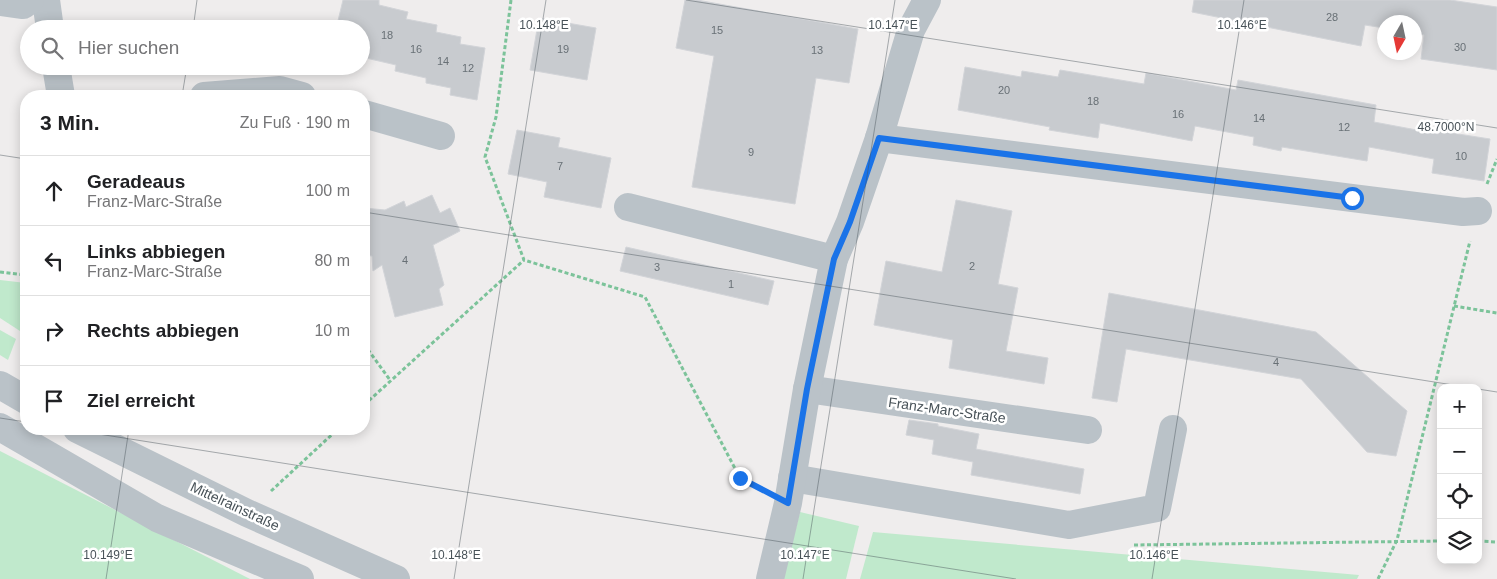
<!DOCTYPE html>
<html lang="de">
<meta charset="utf-8">
<style>
:root{--surface:#fff;--page:#f6f6f6;--text:#202124;--muted:#757577;--line:#e0e0e0}
body{margin:0;font-family:Arial,sans-serif;background:var(--page);color:var(--text)}
.controls{position:absolute;right:15px;bottom:15px;display:grid;overflow:hidden;border-radius:10px;box-shadow:0 2px 12px #0003}
.controls button{width:45px;height:45px;display:grid;place-items:center;padding:0;border:0;border-bottom:1px solid var(--line);background:var(--surface);color:var(--text);font:25px sans-serif}
.compass{position:absolute;left:1377px;top:15px;width:45px;height:45px;border-radius:50%;background:var(--surface);box-shadow:0 2px 12px #0003;rotate:189deg}
.stop{position:absolute;width:15px;height:15px;margin:-11px;border:4px solid #1a73e8;border-radius:50%;background:#fff}
.stop.end{background:#1a73e8;border-color:#fff;box-shadow:0 1px 5px #0008}
.list{margin:0;padding:0;list-style:none}
h2{display:flex;justify-content:space-between;align-items:center;height:65px;margin:0;padding:0 20px;font-size:21px}
h2 small{font-size:16px;font-weight:400;color:var(--muted)}
.list li{display:grid;grid-template-columns:32px 1fr auto;gap:15px;align-items:center;box-sizing:border-box;height:70px;padding:0 20px;border-top:1px solid var(--line)}
.list b{display:block;font-size:19px;white-space:nowrap}
.list p{margin:0;font-size:16px;white-space:nowrap;color:var(--muted)}
.list em{font-size:16px;font-style:normal;color:var(--muted)}
.icon{flex:none;width:28px;height:28px;fill:none;stroke:currentColor;stroke-width:2;stroke-linecap:round;stroke-linejoin:round}
.map{position:relative;flex:none;width:1497px;height:579px;overflow:hidden}
.search{position:absolute;background:var(--surface);box-shadow:0 2px 12px #0003;left:20px;top:20px;width:350px;height:55px;display:flex;align-items:center;gap:12px;box-sizing:border-box;padding:0 18px;border-radius:28px;color:var(--muted);font-size:19px}
.panel{position:absolute;background:var(--surface);box-shadow:0 2px 12px #0003;left:20px;top:90px;width:350px;height:345px;border-radius:20px}
.map>svg:first-child{display:block}
</style>
<div class="map">
<svg width="1497" height="579" viewBox="0 0 1497 579">
<rect width="100%" height="100%" fill="#efeded"/>
<g fill="#c0e9cc">
<path d="M0,280l26,3v35l-6,13 -20,-13z"/>
<path d="M0,330l16,9 -8,21 -8,-5z"/>
<path d="M0,451l250,128h-250z"/>
<path d="M800,512l59,14 -13,53h-63z"/>
<path d="M873,532l486,43 -2,4h-497z"/>
</g>
<g fill="#c8cbcf" stroke="#d2d4d8">
<path d="M343,0h36v5l29,7 -2,7 31,6 -1,7 25,5 -1,7 25,4 -8,52 -27,-5 1,-7 -25,-5v-5l-31,-7 1,-6 -30,-7 2,-8 -7,-1v-20h-25z"/>
<path d="M685,0h12l161,29 -9,54 -33,-5 -21,126 -103,-17 22,-131 -38,-8z"/>
<path d="M1194,0h256l47,7v63l-76,-11 3,-24 -10,-2v-11h-30v6l-19,-3 -4,21 -169,-34z"/>
<path d="M539,18l57,10 -9,52 -57,-10z"/>
<path d="M965,67l56,10 1,-6 36,6 2,-7 84,14 2,-11 90,17 2,-10 138,25 -2,17 64,12 1,-3 51,8 -6,42 -52,-8 2,-14 -65,-12 -2,14 -85,-14 -1,4 -28,-6 1,-8 -59,-11 -3,15 -92,-18 -2,15 -49,-8 1,-3 -92,-17z"/>
<path d="M517,130l43,8 -2,9 53,11 -10,50 -57,-11 3,-15 -39,-8z"/>
<path d="M432,195l8,18 10,-5 10,23 -27,14 11,40 -5,4 4,16 -48,12 -13,-52 -9,6 -1,-15 -8,-1v-47l21,2 19,-9 2,6z"/>
<path d="M956,200l56,11 -14,73 20,4 -12,63 42,7 -4,26 -95,-16 4,-28 -79,-15 12,-64 56,11z"/>
<path d="M626,247l148,34 -6,24 -148,-34z"/>
<path d="M1109,293l207,39 91,79 -11,45 -29,-4 -66,-73 -175,-30 -9,53 -25,-4z"/>
<path d="M909,420l29,4v2l41,8 -3,15 108,20 -4,25 -109,-19 2,-13 -41,-8 2,-14 -28,-5z"/>
</g>
<g fill="none" stroke-linecap="round" stroke-linejoin="round">
<g stroke="#7cc39a" stroke-width="3" stroke-dasharray="4 2.5" stroke-linecap="butt">
<path d="M511,0l-15,117 -11,40 39,103 121,37 95,181 20,10"/>
<path d="M1487,184l10,-25"/>
<path d="M0,272l26,3"/>
<path d="M1454,306l43,7"/>
<path d="M364,344l26,36"/>
<path d="M364,405l160,-145"/>
<path d="M271,491l67,-62"/>
<path d="M1478,541l19,1"/>
<path d="M1134,545l307,-4"/>
<path d="M1378,579l19,-39 73,-299"/>
</g>
<g stroke="#bac2c8" stroke-width="28">
<path d="M46,0l4,29"/>
<path d="M0,2l23,3 7,-5"/>
<path d="M56,66l5,30"/>
<path d="M204,96l76,-6 22,6"/>
<path d="M364,114l77,22"/>
<path d="M879,138l584,74 15,-1"/>
<path d="M628,207l206,52"/>
<path d="M0,385l26,15"/>
<path d="M807,389l281,41"/>
<path d="M0,427l157,91 143,61"/>
<path d="M77,429l170,84 149,66"/>
<path d="M792,478l277,47 88,-17 16,-79"/>
<path d="M770,579l18,-76 19,-114 27,-130 16,-37 29,-84 32,-108 16,-30"/>
</g>
</g>
<g fill="none" stroke-linecap="round" stroke-linejoin="round">
<path stroke="#1a73e8" stroke-width="6" d="M740,478l48,25 19,-114 27,-130 16,-37 29,-84 473,60"/>
</g>
<path fill="none" stroke="#485258" stroke-width="1" stroke-opacity="0.45" d="M686,0l811,128M193,29l4,-29M182,96l5,-30M0,155l26,4M364,212l1108,176M1478,389l19,3M0,418l26,4M67,429l949,150M106,579l23,-150M454,579l92,-579M803,579l92,-579M1152,579l92,-579"/>
<g text-anchor="middle" stroke-width="5" stroke-linejoin="round" paint-order="stroke">
<g font-size="11" fill="#687076">
<text x="1332" y="21">28</text>
<text x="717" y="34">15</text>
<text x="387" y="39">18</text>
<text x="1460" y="51">30</text>
<text x="416" y="53">16</text>
<text x="563" y="53">19</text>
<text x="817" y="54">13</text>
<text x="443" y="65">14</text>
<text x="468" y="72">12</text>
<text x="1004" y="94">20</text>
<text x="1093" y="105">18</text>
<text x="1178" y="118">16</text>
<text x="1259" y="122">14</text>
<text x="1344" y="131">12</text>
<text x="751" y="156">9</text>
<text x="1461" y="160">10</text>
<text x="560" y="170">7</text>
<text x="405" y="264">4</text>
<text x="972" y="270">2</text>
<text x="657" y="271">3</text>
<text x="731" y="288">1</text>
<text x="1276" y="366">4</text>
</g>
<g font-size="14" fill="#485258" stroke="#fff">
<text transform="translate(947 410) rotate(8)" y="5">Franz-Marc-Straße</text>
<text transform="translate(235 506) rotate(25)" y="5">Mittelrainstraße</text>
</g>
</g>
<g font-size="12" text-anchor="middle" fill="#485258" stroke="#fff" stroke-width="5" stroke-linejoin="round" paint-order="stroke">
<text x="544" y="29">10.148°E</text>
<text x="893" y="29">10.147°E</text>
<text x="1242" y="29">10.146°E</text>
<text x="1446" y="131">48.7000°N</text>
<text x="108" y="559">10.149°E</text>
<text x="456" y="559">10.148°E</text>
<text x="805" y="559">10.147°E</text>
<text x="1154" y="559">10.146°E</text>
</g>
</svg>
<div class="controls">
<button>+</button>
<button>−</button>
<button><svg class="icon" aria-label="locate" viewBox="0 0 24 24"><circle cx="12" cy="12" r="6"/><path d="M12 2v4M12 18v4M2 12h4M18 12h4"/></svg></button>
<button><svg class="icon" aria-label="layers" viewBox="0 0 24 24"><path d="M12 4l9 5-9 5-9-5zM3 14l9 5 9-5"/></svg></button>
</div>
<svg class="compass" viewBox="-18 -18 36 36"><path d="M0-13l5 13h-10z" fill="#e53935"/><path d="M0 13l5-13h-10z" fill="#757577"/></svg>
<div class="stop" style="left:1352px;top:198px"></div>
<div class="stop end" style="left:740px;top:478px"></div>
<div class="search"><svg class="icon" aria-label="search" viewBox="0 0 24 24"><circle cx="10" cy="10" r="6"/><path d="M15 15l6 6"/></svg>Hier suchen</div>
<section class="panel">
<h2>3 Min.<small>Zu Fuß · 190 m</small></h2>
<ul class="list">
<li><svg class="icon" aria-label="ahead" viewBox="0 0 24 24"><path d="M12 20V5M6 11l6-6 6 6"/></svg><div><b>Geradeaus</b><p>Franz-Marc-Straße</p></div><em>100 m</em></li>
<li><svg class="icon" aria-label="left" viewBox="0 0 24 24"><path d="M17 20v-9H6M10 6l-5 5 5 5"/></svg><div><b>Links abbiegen</b><p>Franz-Marc-Straße</p></div><em>80 m</em></li>
<li><svg class="icon" aria-label="right" viewBox="0 0 24 24"><path d="M7 20v-9h11M14 6l5 5-5 5"/></svg><div><b>Rechts abbiegen</b></div><em>10 m</em></li>
<li><svg class="icon" aria-label="arrive" viewBox="0 0 24 24"><path d="M6 21V4h12l-3 4 3 4H6"/></svg><div><b>Ziel erreicht</b></div></li>
</ul>
</section>
</div>
